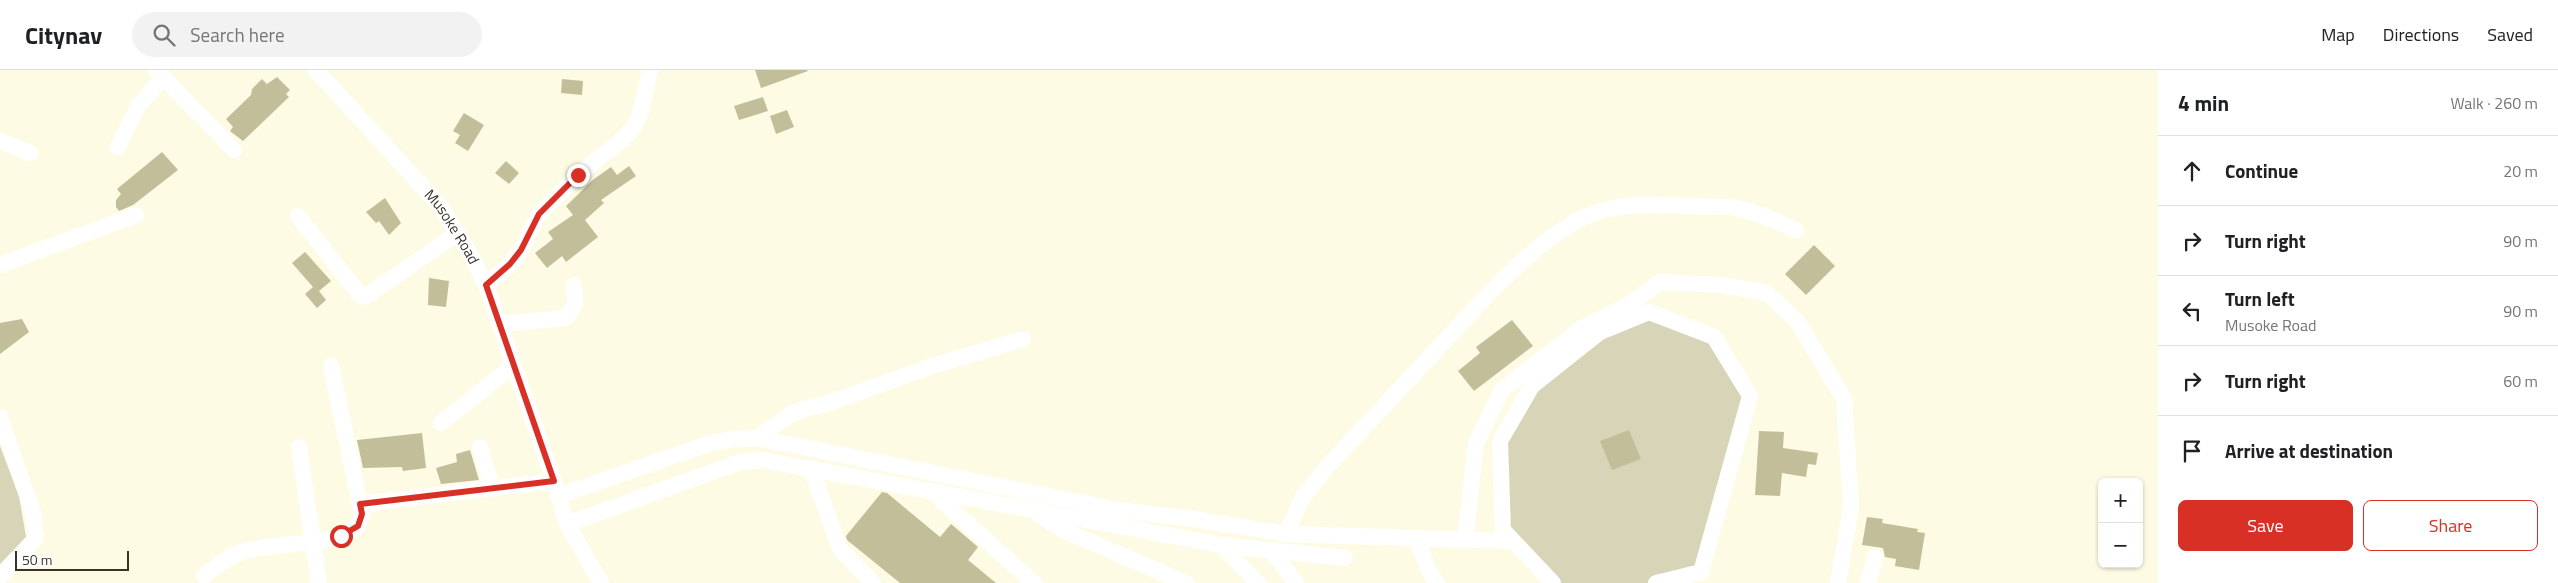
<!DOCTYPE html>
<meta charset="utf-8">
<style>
:root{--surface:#fff;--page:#f2f2f2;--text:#202124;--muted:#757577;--line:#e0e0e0;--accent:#d93025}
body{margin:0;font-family:"Titillium Web",sans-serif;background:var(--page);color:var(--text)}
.controls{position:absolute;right:15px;bottom:15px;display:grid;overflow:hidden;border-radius:8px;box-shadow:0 1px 4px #0004}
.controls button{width:45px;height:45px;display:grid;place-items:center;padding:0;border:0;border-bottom:1px solid var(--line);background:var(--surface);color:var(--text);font:25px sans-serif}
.scale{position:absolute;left:15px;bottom:12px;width:114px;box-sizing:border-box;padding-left:5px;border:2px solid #363426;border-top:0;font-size:14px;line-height:18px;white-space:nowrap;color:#363426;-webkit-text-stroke:4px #fff;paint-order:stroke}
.stop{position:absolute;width:15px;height:15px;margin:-11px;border:4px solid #d93025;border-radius:50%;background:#fff}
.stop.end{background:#d93025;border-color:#fff;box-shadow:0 1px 5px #0008}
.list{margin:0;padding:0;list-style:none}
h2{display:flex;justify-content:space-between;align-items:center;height:65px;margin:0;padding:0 20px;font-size:21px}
h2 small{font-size:16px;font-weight:400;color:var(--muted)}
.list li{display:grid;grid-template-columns:32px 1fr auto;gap:15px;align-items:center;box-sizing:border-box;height:70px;padding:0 20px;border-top:1px solid var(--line)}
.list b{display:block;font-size:19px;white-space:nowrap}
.list p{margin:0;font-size:16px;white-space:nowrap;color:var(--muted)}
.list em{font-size:16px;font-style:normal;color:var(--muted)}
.actions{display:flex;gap:10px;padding:15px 20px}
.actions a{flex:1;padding:11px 0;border:1px solid var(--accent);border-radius:8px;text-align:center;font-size:18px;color:var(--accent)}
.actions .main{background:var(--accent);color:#fff}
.icon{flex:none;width:28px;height:28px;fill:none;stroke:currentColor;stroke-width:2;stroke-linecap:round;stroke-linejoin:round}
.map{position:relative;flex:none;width:2158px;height:513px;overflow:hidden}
header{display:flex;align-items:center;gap:30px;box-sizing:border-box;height:70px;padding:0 25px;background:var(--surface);border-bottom:1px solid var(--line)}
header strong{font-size:24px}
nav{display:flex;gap:28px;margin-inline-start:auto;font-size:18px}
.search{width:350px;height:45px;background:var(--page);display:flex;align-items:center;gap:12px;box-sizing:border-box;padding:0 18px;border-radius:28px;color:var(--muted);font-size:19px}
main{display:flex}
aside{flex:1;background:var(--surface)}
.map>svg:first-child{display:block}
</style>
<header>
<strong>Citynav</strong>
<div class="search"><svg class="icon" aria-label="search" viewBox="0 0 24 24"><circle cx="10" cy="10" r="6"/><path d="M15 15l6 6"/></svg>Search here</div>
<nav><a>Map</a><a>Directions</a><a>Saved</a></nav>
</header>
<main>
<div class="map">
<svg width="2158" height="513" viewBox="0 0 2158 513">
<rect width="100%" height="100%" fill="#fefbe5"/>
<g fill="#d7d4b8">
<path d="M1649,242l65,25 36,59 -49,176 -45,11h-103l-50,-53 -3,-89 32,-55 68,-54z"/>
<path d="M0,376l19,50 7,41 -26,27z"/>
</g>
<g fill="#c2be9a">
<path d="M755,0h52l1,1 -47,17z"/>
<path d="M277,7l13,13 -4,4 3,3 -46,44 -13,-10 3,-4 -7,-8 25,-24 1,-6 10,-10 5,5z"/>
<path d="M562,9l21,2 -1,14 -21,-2z"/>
<path d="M763,27l5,14 -29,9 -5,-14z"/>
<path d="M787,40l7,17 -18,7 -6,-18z"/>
<path d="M464,43l20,12 -16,26 -13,-8 5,-8 -7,-4z"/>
<path d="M162,82l16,18 -45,35 -14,6 -3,-4v-7l5,-6 -4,-5z"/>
<path d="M506,91l13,12 -10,11 -14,-11z"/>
<path d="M629,96l7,10 -35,24 3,3 -19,17 13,17 -32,25 -4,-6 -15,12 -12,-15 18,-14 -5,-7 25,-17 -7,-9 28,-27 17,-12 6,8z"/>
<path d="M385,128l16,25 -12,12 -10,-14 -3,2 -10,-11z"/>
<path d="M1814,175l21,21 -29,29 -21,-21z"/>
<path d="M305,182l26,29 -12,10 7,9 -9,8 -12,-14 8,-7 -21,-24z"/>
<path d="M429,208l20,3 -3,26 -18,-2z"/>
<path d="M22,249l7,13 -29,22v-31z"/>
<path d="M1512,250l21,26 -59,45 -16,-20 22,-18 -4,-6z"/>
<path d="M1629,360l12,29 -29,11 -12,-29z"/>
<path d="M1759,361l25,1 -1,16 35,5 -2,12 -8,-1 -2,13 -24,-4 -2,23 -25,-1z"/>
<path d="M422,363l4,35 -23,3 -1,-4 -39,1 -6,-28z"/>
<path d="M470,380l9,30 -38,4 -5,-16 21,-6 -1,-8z"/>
<path d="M882,422l5,1 53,44 11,-13 27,23 -10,13 28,23h-96l-53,-43 -1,-4z"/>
<path d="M1867,447l16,2 -1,4 36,6 -1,3 8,1 -6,37 -24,-4 1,-7 -11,-2 -2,-9 -21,-3z"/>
</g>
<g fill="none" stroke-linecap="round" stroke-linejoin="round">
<g stroke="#fff" stroke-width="16">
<path d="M156,0l78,80"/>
<path id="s1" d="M316,0l125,137 28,45 17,33 68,196 13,43 34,59"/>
<path d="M0,71l30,12"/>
<path d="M118,77l20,-41 26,-29"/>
<path d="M298,146l61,78 6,3 93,-64"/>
<path d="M0,195l136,-50"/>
<path d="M486,215l25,-21 10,-14 18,-36 39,-39 45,-36 12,-13 6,-15 9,-41"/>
<path d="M500,254l66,-6 9,-13 -1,-20"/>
<path d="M0,347l33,96 3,25 -36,39"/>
<path d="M441,353l73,-58"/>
<path d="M757,368l34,-24 13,-5 25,-6 103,-37 91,-27"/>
<path d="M299,377l20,136"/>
<path d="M480,377l12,41"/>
<path d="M811,398l29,81 33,34"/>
<path d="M931,421l103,92"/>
<path d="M558,426l153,-53 23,-4 23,-1 362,72 74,9 93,15 219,7"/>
<path d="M360,434l194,-23"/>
<path d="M1040,445l23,15 123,53"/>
<path d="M567,454l173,-62 23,-2 458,85 124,13"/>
<path d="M1286,464l17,-37 23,-29 168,-180c27,-26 65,-63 101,-75 30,-11 63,-8 94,-7 14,1 29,0 42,1 23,4 44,14 65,23"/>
<path d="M1417,469l12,32 8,12"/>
<path d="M1465,471l11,-98 26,-53 80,-62 48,-24 30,-22 63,3 44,8 30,28 47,78 7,108 -13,76"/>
<path d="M1221,475l37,38"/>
<path d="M1271,480l25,33"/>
<path d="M204,506c12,-9 23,-20 38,-24 31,-10 93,-5 116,-26l4,-12 -31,-148"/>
<path d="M1553,513l-50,-53 -3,-89 32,-55 68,-54 49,-20 65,25 36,59 -49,176 -45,11"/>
<path d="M1868,513l7,-26"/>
</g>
</g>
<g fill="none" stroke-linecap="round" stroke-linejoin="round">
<path stroke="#d93025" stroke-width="6" d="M341,466l17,-10 4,-12 -2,-10 194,-23 -68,-196 24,-21 11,-14 18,-36 39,-39"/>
</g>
<g text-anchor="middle" stroke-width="4" stroke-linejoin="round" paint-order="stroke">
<g font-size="15" fill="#363426" stroke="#fff">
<text dy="5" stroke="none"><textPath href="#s1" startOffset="208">Musoke Road</textPath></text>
</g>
</g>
</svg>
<div class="controls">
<button>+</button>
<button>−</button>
</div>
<div class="scale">50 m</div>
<div class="stop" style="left:341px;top:466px"></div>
<div class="stop end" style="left:578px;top:105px"></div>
</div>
<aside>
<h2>4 min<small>Walk · 260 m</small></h2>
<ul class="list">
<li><svg class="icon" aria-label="ahead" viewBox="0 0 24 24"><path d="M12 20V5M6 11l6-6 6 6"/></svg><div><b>Continue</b></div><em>20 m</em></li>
<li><svg class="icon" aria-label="right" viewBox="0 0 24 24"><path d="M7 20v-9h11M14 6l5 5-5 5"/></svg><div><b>Turn right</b></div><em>90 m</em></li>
<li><svg class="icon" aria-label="left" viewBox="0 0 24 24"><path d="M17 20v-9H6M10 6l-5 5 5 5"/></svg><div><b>Turn left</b><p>Musoke Road</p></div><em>90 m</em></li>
<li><svg class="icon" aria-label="right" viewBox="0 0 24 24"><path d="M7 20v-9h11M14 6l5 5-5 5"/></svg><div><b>Turn right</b></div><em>60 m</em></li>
<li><svg class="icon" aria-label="arrive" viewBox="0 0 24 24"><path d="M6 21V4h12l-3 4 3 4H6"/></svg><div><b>Arrive at destination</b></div></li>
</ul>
<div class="actions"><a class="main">Save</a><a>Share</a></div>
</aside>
</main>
